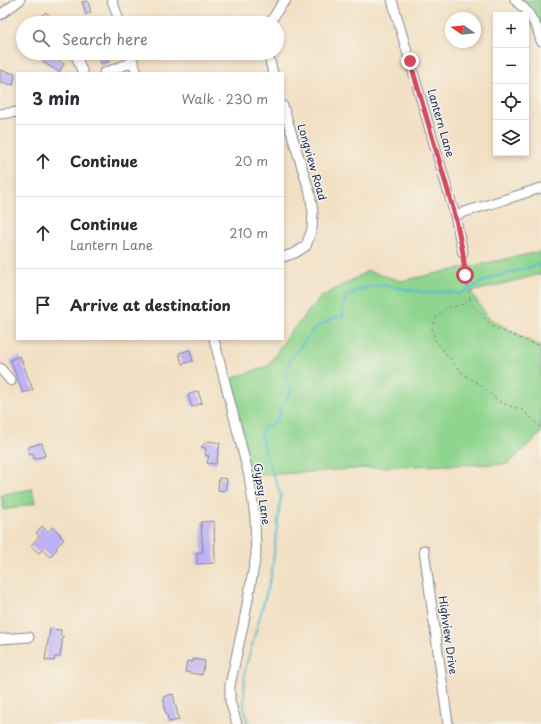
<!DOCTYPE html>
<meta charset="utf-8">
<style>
:root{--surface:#fff;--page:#f7f7f7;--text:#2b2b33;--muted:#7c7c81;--line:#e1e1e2}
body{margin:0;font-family:"Playpen Sans",sans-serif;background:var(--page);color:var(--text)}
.controls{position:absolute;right:12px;top:12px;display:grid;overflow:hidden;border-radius:0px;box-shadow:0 2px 6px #0003}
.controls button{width:36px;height:36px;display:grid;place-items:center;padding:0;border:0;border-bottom:1px solid var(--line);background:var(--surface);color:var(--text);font:20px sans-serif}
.compass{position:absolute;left:445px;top:12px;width:36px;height:36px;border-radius:50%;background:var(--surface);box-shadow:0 2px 6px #0003;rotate:284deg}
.stop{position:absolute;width:12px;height:12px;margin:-9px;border:3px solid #d1495b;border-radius:50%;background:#fff}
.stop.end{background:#d1495b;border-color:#fff;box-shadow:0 1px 4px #0008}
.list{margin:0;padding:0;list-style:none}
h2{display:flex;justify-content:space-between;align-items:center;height:52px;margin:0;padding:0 16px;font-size:17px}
h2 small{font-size:13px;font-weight:400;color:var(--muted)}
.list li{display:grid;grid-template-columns:26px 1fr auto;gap:12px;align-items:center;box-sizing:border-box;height:72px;padding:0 16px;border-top:1px solid var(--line)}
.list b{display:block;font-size:15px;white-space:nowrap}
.list p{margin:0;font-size:13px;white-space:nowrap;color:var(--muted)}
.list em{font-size:13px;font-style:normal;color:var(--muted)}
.icon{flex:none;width:22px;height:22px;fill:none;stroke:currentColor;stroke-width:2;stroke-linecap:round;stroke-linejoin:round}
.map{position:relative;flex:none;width:541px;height:724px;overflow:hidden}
.search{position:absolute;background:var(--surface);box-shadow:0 2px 6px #0003;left:16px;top:16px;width:268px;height:44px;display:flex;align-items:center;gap:10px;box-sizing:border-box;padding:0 14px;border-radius:22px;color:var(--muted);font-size:15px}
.panel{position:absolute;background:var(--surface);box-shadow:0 2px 6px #0003;left:16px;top:72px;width:268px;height:268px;border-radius:0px}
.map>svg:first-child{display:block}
</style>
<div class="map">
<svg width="541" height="724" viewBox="0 0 541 724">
<rect width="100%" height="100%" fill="#f7f3e8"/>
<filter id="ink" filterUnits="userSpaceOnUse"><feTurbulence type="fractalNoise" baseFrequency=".025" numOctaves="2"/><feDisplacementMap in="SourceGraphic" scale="8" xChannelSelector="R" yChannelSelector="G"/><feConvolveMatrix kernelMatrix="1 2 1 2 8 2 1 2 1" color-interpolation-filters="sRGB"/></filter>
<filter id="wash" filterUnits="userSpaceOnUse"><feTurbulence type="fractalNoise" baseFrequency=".012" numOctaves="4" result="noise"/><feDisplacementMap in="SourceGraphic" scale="16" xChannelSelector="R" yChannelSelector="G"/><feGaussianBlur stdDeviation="0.9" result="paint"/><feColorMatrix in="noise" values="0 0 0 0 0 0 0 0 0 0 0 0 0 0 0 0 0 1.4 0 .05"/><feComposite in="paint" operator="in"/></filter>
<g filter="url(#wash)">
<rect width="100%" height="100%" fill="#f2e0c4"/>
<g fill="#90d58f" stroke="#568276">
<path d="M515,0h26v40z"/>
<path d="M541,251v23l-70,18 17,26 53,29v86l-33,31 -112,2 -147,10 -24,-95 43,-15 21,-32 32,-37 47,-26 33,10 138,-29z"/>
<path d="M32,489l3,14 -31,7 -3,-15z"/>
</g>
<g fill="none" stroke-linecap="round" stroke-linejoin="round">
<path stroke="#51bcce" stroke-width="2" d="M248,724l-4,-16 1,-38 26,-93 10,-81 -16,-45 -4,-17 3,-7 7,-1 7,-8 3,-12 10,-14 -6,-20 6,-13 23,-30 18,-10 11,-3 1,-11 2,-10 14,-6 21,-4 47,8 19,-1 12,2 32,-16 50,-14"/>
</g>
<g id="blocks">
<g fill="#bcb1f4">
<path d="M88,1l3,12 -5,1 -4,-12z"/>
<path d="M46,12l8,11h-22z"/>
<path d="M48,53l16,11 -5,8 -16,-10z"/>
<path d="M98,53h8l3,9 -8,2z"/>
<path d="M0,70l15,4 -2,11 -13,-3z"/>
<path d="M190,350l3,11 -11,3 -3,-11z"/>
<path d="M20,356l13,34 -10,3 -13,-33z"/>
<path d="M198,391l4,12 -10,4 -4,-12z"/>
<path d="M208,441l12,2 -4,21 -9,-1 2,-7 -4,-1 1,-7 -5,-1z"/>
<path d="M42,443l3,13 -11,3 -1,-6 -4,1 -1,-7z"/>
<path d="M219,478l8,1 -2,12 -7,-1z"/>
<path d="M214,521l1,42 -18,1v-12h6l-2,-30z"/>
<path d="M42,526l6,6 4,-5 9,8 -1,1 4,3 -8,9 1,1 -7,8 -8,-7 -3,3 -8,-7 8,-10 -3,-3z"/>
<path d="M50,629l11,1 -1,6h3l-3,21h-5l-1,4 -9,-1z"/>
<path d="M193,659l12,2 -3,14 -17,-3 2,-11 6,1z"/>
<path d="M173,694l6,26 -10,2 -3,-10h-1l-1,-7 1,-1 -2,-7z"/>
</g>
</g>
</g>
<g filter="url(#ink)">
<use href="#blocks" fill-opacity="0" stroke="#868891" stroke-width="1"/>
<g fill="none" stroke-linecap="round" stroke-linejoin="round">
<g stroke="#868891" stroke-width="11">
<g id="minor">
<path d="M112,0l8,23"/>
<path d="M392,0l63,215 8,38"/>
<path d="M515,0l12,11 10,17 4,13"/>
<path d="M0,15l20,-15"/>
<path d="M270,23l11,-18 5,-5"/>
<path d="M75,53l8,20"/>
<path d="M130,53l7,20"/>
<path d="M268,53l5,20"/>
<path d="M104,73l29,-11"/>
<path d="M283,106l27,87 3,19 -1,17 -6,17 -11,7 -12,4"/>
<path d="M0,114l17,-2"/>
<path d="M455,215l86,-27"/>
<path d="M214,339l35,137 6,41 1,38 -12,66 -14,64v16l7,23"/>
<path d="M0,368l11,13"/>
<path d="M424,550l24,174"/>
<path d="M0,639l29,-2"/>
</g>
</g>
<g stroke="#868891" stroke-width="1" stroke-dasharray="3 3" stroke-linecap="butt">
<path d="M464,260l3,27 3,11 -7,6 -8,2 -8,1 -10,9 -5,12 2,11 28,34 21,14 15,14 12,5 11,3 20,18"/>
<path d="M470,298l2,7 21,22 41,17 7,1"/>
</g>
<use href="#minor" stroke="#fff" stroke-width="9"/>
</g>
</g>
<g fill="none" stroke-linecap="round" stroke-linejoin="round" filter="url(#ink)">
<path stroke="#d1495b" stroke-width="5" d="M410,61l45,154 8,38 2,22"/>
</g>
<g text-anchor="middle" stroke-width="3" stroke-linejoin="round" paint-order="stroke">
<g font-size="11" fill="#1b2f5e" stroke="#f7f3e8">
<text transform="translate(441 123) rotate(74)" y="4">Lantern Lane</text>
<text transform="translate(312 162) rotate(74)" y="4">Longview Road</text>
<text transform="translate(262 494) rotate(82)" y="4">Gypsy Lane</text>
<text transform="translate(448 635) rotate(82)" y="4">Highview Drive</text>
</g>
</g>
</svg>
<div class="controls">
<button>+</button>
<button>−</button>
<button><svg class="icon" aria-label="locate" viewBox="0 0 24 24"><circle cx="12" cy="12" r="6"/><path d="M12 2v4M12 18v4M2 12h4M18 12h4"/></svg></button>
<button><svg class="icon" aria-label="layers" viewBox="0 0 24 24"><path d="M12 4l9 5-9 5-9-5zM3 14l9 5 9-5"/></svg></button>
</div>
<svg class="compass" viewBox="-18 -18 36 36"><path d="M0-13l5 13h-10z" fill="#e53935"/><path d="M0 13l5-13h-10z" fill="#7c7c81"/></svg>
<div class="stop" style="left:465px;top:275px"></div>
<div class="stop end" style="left:410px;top:61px"></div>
<div class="search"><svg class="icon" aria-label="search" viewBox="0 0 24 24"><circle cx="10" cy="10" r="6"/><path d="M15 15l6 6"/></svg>Search here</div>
<section class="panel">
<h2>3 min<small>Walk · 230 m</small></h2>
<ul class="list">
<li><svg class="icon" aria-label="ahead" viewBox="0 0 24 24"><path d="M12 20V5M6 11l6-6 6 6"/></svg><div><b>Continue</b></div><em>20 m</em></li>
<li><svg class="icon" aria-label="ahead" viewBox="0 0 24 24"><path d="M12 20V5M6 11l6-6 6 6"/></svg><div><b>Continue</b><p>Lantern Lane</p></div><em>210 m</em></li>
<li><svg class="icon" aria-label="arrive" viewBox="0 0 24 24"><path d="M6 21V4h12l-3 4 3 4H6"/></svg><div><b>Arrive at destination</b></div></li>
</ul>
</section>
</div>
